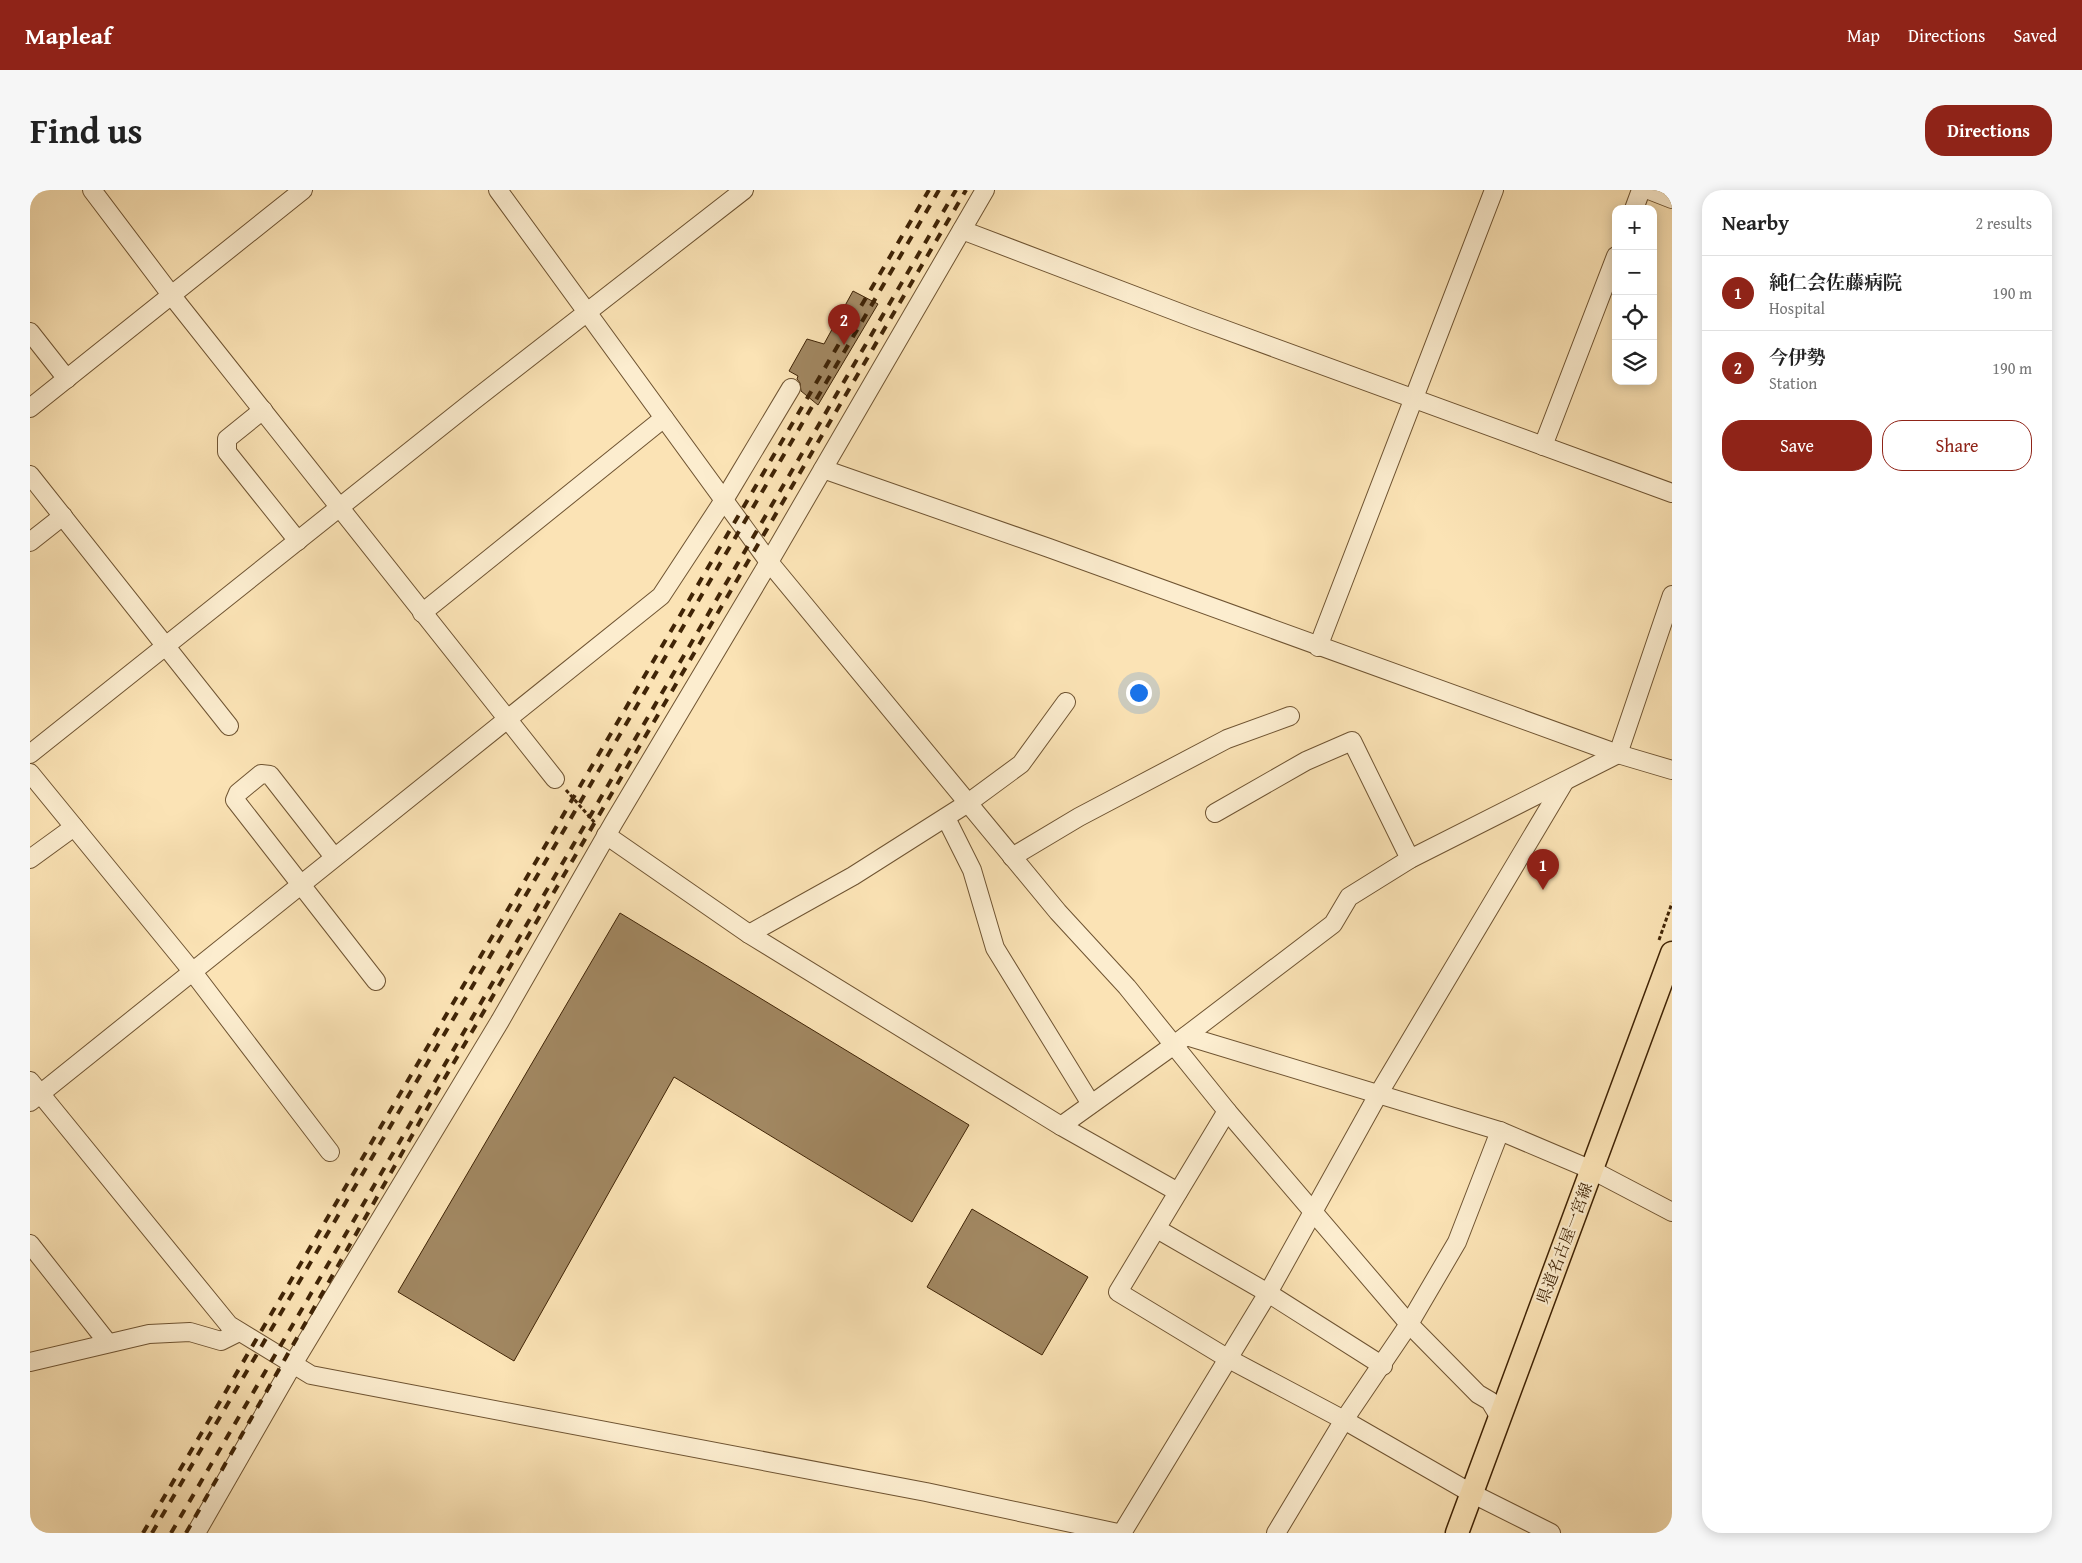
<!DOCTYPE html>
<meta charset="utf-8">
<style>
:root{--surface:#fff;--page:#f6f6f6;--text:#222;--muted:#767676;--line:#e0e0e0;--accent:#8f2418}
body{margin:0;font-family:"Gentium Book Plus","Noto Serif JP",serif;background:var(--page);color:var(--text)}
.controls{position:absolute;right:15px;top:15px;display:grid;overflow:hidden;border-radius:10px;box-shadow:0 2px 12px #0003}
.controls button{width:45px;height:45px;display:grid;place-items:center;padding:0;border:0;border-bottom:1px solid var(--line);background:var(--surface);color:var(--text);font:25px sans-serif}
.you{position:absolute;left:1108px;top:502px;width:18px;height:18px;margin:-12px;border:4px solid #fff;border-radius:50%;background:#1a73e8;box-shadow:0 0 0 8px #1a73e833}
.badge{display:grid;place-items:center;width:32px;height:32px;border-radius:50%;background:var(--accent);color:#fff;font-size:16px;font-weight:700}
.pin{position:absolute;translate:-50% -41px;filter:drop-shadow(0 1px 2px #0008)}
.pin::after{content:'';position:absolute;top:26px;width:18px;height:15px;background:inherit;clip-path:polygon(0 0,100% 0,50% 100%)}
.list{margin:0;padding:0;list-style:none}
h2{display:flex;justify-content:space-between;align-items:center;height:65px;margin:0;padding:0 20px;font-size:21px}
h2 small{font-size:16px;font-weight:400;color:var(--muted)}
.list li{display:grid;grid-template-columns:32px 1fr auto;gap:15px;align-items:center;box-sizing:border-box;height:75px;padding:0 20px;border-top:1px solid var(--line)}
.list b{display:block;font-size:19px;white-space:nowrap}
.list p{margin:0;font-size:16px;white-space:nowrap;color:var(--muted)}
.list em{font-size:16px;font-style:normal;color:var(--muted)}
.actions{display:flex;gap:10px;padding:15px 20px}
.actions a{flex:1;padding:11px 0;border:1px solid var(--accent);border-radius:20px;text-align:center;font-size:18px;color:var(--accent)}
.actions .main{background:var(--accent);color:#fff}
.icon{flex:none;width:28px;height:28px;fill:none;stroke:currentColor;stroke-width:2;stroke-linecap:round;stroke-linejoin:round}
.map{position:relative;flex:none;width:1642px;height:1343px;overflow:hidden;border-radius:20px}
header{display:flex;align-items:center;gap:30px;box-sizing:border-box;height:70px;padding:0 25px;background:var(--accent);color:#fff}
header strong{font-size:24px}
nav{display:flex;gap:28px;margin-inline-start:auto;font-size:18px}
.intro{display:flex;align-items:center;justify-content:space-between;box-sizing:border-box;height:120px;padding:0 30px}
h1{margin:0;font-size:35px}
.button{padding:12px 22px;border-radius:20px;background:var(--accent);color:#fff;font-size:18px;font-weight:700}
main{display:flex;gap:30px;padding:0 30px}
aside{flex:1;background:var(--surface);border-radius:20px;box-shadow:0 2px 12px #0003}
.map>svg:first-child{display:block}
</style>
<header>
<strong>Mapleaf</strong>
<nav><a>Map</a><a>Directions</a><a>Saved</a></nav>
</header>
<div class="intro"><h1>Find us</h1><a class="button">Directions</a></div>
<main>
<div class="map">
<svg width="1642" height="1343" viewBox="0 0 1642 1343">
<rect width="100%" height="100%" fill="#fbe3b5"/>
<filter id="stains"><feTurbulence type="fractalNoise" baseFrequency=".004" numOctaves="4"/><feColorMatrix values="0 0 0 0 .2 0 0 0 0 .09 0 0 0 0 .02 0 0 0 .5 -.17"/></filter>
<radialGradient id="worn" r=".72"><stop offset=".6" stop-color="#630" stop-opacity="0"/><stop offset="1" stop-color="#630" stop-opacity=".3"/></radialGradient>
<g fill="#a18761" stroke="#402406">
<path d="M823,101l25,13 -60,101 -17,-14 -1,-8 -3,-4 1,-3 -9,-5 18,-32 17,5z"/>
<path d="M590,723l349,212 -57,97 -238,-145 -160,284 -116,-69z"/>
<path d="M942,1019l116,68 -46,78 -115,-68z"/>
</g>
<g fill="none" stroke-linecap="round" stroke-linejoin="round">
<g stroke="#6f5432" stroke-width="20">
<g id="minor">
<path d="M62,0l80,106 383,483"/>
<path d="M468,0l271,372 289,350 69,75 100,124 182,213 69,70 12,7 9,15"/>
<path d="M1619,0l23,9"/>
<path d="M1604,19l7,-19"/>
<path d="M932,40l234,89 476,174"/>
<path d="M0,142l37,47"/>
<path d="M0,218l273,-218"/>
<path d="M233,220l-36,29v13l71,89"/>
<path d="M1513,256l73,-190"/>
<path d="M793,279l226,79 569,206 54,16"/>
<path d="M0,285l199,251"/>
<path d="M0,352l33,-26"/>
<path d="M392,423l242,-195"/>
<path d="M1288,457l176,-457"/>
<path d="M0,564l443,-353 271,-211"/>
<path d="M0,583l162,198 138,181"/>
<path d="M1185,623l91,-52 46,-20 58,118"/>
<path d="M916,628l26,52 23,78 96,156"/>
<path d="M576,645l143,99 312,192 117,66"/>
<path d="M304,667l-64,-82 -9,-1 -23,19 -3,7 141,181"/>
<path d="M982,667l67,-40 148,-78 63,-23"/>
<path d="M0,669l44,-32"/>
<path d="M719,744l104,-58 115,-73 53,-39 45,-62"/>
<path d="M1156,846l314,95 92,39 80,42"/>
<path d="M0,891l199,244 82,50 615,117 192,41"/>
<path d="M0,912l631,-506 63,-96 67,-112"/>
<path d="M1197,921l-109,181 109,66 117,62 127,73 80,40"/>
<path d="M1031,936l113,-81 159,-121 16,-27 61,-38 208,-105 54,-159"/>
<path d="M1127,1039l111,64 115,73"/>
<path d="M0,1054l78,99"/>
<path d="M0,1172l119,-28 41,-2 31,9 18,-9"/>
<path d="M166,1343l97,-169 207,-343 114,-199 155,-260 216,-372"/>
<path d="M1092,1343l146,-240 111,-200 186,-312"/>
<path d="M1246,1343l68,-113 65,-96 48,-82 43,-111"/>
</g>
</g>
<g stroke="#402406" stroke-width="25">
<path id="major" d="M1427,1343l215,-580"/>
</g>
<g stroke="#402406" stroke-width="3" stroke-dasharray="4 2.5" stroke-linecap="butt">
<path d="M536,600l29,33"/>
<path d="M1629,750l13,-37"/>
</g>
<use href="#minor" stroke="#fcedcf" stroke-width="18"/>
<use href="#major" stroke="#fbe3b5" stroke-width="22"/>
<g stroke="#402406" stroke-width="4" stroke-dasharray="9 9" stroke-linecap="butt">
<path d="M113,1343l786,-1343"/>
<path d="M122,1343l787,-1343"/>
<path d="M141,1343l785,-1343"/>
<path d="M156,1343l257,-452 523,-891"/>
</g>
</g>
<g text-anchor="middle" stroke-width="4.5" stroke-linejoin="round" paint-order="stroke">
<g font-size="16" fill="#402406" stroke="#fcedcf">
<text transform="translate(1534 1053) rotate(-69)" y="6">県道名古屋一宮線</text>
</g>
</g>
<rect width="100%" height="100%" filter="url(#stains)"/>
<rect width="100%" height="100%" fill="url(#worn)"/>
</svg>
<div class="controls">
<button>+</button>
<button>−</button>
<button><svg class="icon" aria-label="locate" viewBox="0 0 24 24"><circle cx="12" cy="12" r="6"/><path d="M12 2v4M12 18v4M2 12h4M18 12h4"/></svg></button>
<button><svg class="icon" aria-label="layers" viewBox="0 0 24 24"><path d="M12 4l9 5-9 5-9-5zM3 14l9 5 9-5"/></svg></button>
</div>
<div class="you"></div>
<div class="pin badge" style="left:1513px;top:700px">1</div>
<div class="pin badge" style="left:814px;top:155px">2</div>
</div>
<aside>
<h2>Nearby<small>2 results</small></h2>
<ul class="list">
<li><span class="badge">1</span><div><b>純仁会佐藤病院</b><p>Hospital</p></div><em>190 m</em></li>
<li><span class="badge">2</span><div><b>今伊勢</b><p>Station</p></div><em>190 m</em></li>
</ul>
<div class="actions"><a class="main">Save</a><a>Share</a></div>
</aside>
</main>
